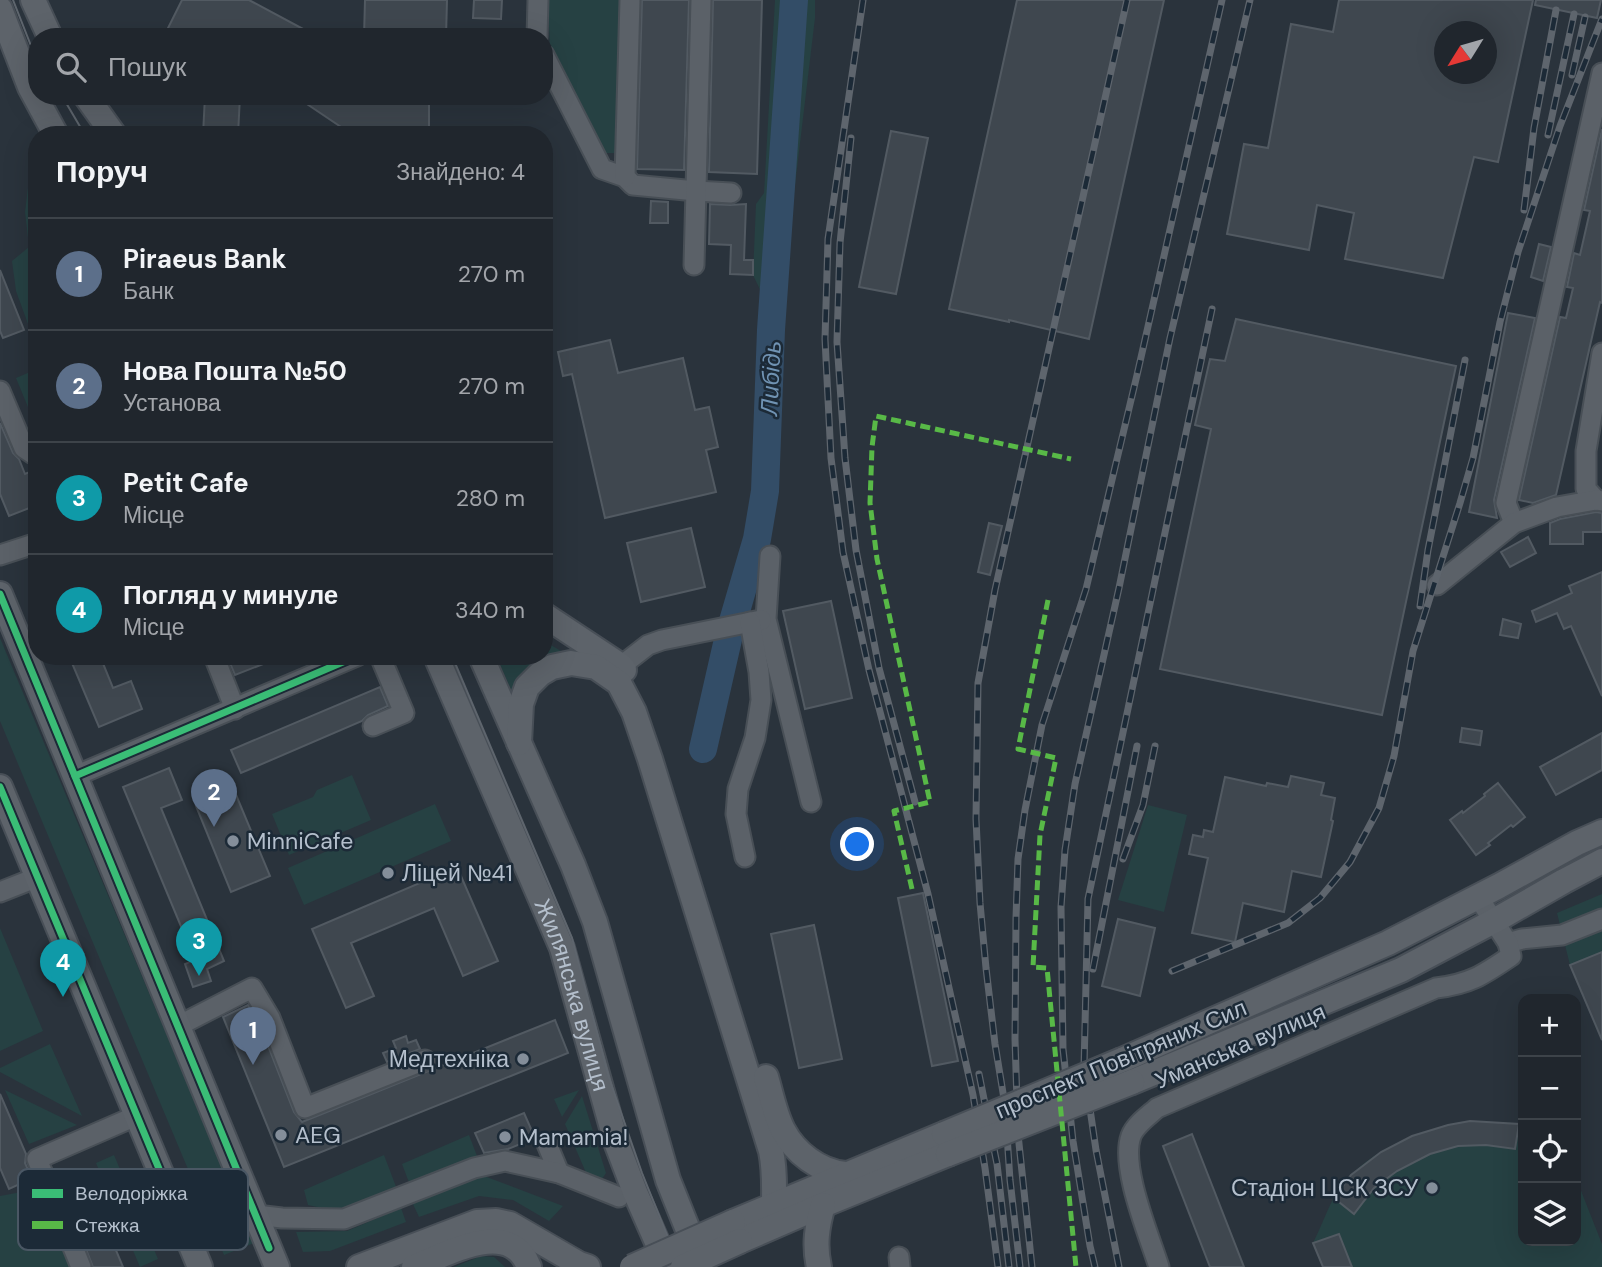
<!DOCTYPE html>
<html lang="uk">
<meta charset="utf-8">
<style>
:root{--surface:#20262d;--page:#2d3239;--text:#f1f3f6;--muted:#a2a5aa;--line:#3d4349;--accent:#db2777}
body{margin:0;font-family:"DM Sans",sans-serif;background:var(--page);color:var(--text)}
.controls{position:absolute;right:21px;bottom:21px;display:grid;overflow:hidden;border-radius:14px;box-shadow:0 7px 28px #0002}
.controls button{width:63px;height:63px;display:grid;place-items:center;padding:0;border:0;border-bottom:2px solid var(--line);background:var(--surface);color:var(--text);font:35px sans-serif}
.compass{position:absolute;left:1434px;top:21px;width:63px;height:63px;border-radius:50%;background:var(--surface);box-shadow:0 7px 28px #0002;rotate:233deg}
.you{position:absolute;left:858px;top:845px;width:24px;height:24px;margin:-18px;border:5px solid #fff;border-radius:50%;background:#1a73e8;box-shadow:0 0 0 10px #1a73e833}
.badge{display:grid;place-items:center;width:46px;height:46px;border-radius:50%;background:var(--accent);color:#fff;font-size:23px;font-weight:700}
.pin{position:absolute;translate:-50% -58px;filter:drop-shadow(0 2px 4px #0008)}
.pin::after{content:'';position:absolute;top:37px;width:24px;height:21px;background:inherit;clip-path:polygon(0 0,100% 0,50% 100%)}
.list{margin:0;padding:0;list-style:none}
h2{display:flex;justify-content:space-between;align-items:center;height:91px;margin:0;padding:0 28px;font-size:30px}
h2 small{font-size:23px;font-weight:400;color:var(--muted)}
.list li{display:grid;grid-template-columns:46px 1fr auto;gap:21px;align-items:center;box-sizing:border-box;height:112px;padding:0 28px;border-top:2px solid var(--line)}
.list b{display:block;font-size:26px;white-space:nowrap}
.list p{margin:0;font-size:23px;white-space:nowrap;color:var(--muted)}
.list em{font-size:23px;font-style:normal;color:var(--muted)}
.icon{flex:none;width:38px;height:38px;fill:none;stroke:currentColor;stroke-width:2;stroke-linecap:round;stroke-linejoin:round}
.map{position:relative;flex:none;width:1602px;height:1267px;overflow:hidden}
.search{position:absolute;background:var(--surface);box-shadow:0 7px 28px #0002;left:28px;top:28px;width:525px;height:77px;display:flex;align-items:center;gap:18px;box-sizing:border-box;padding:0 24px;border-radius:28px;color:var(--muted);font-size:26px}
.panel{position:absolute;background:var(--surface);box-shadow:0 7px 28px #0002;left:28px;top:126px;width:525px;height:539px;border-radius:28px}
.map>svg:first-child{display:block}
</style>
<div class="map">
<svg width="1602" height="1267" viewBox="0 0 1602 1267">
<rect width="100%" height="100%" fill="#2a333c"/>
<g fill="#264143">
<path d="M548,0h72l-4,153h-13l-53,-103z"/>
<path d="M775,0h40v18l-23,192 -7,19v30l-3,26 -4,17h-12l-13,-27 3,-71 8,-11z"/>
<path d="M31,162l6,1v169l-9,-8 -12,-33 -4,-30 17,-14 -4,-35z"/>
<path d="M37,369v40l-7,3 -14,-34z"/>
<path d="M0,638l254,605 -30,12 -224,-534z"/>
<path d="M544,641l24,14 -55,39 -17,-38h48z"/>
<path d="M352,775l19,45 -82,35 -17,-41 41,-17 4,-7z"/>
<path d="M435,804l16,37 -147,64 -16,-37z"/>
<path d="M1148,805l39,10 -23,97 -46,-12z"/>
<path d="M1602,894v146l-32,-75 -13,-52z"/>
<path d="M0,928l43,103 -43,20z"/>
<path d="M50,1044l32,72 -82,-44v-4z"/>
<path d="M5,1090l72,35 -48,19z"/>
<path d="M579,1090l-17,27 -8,-18z"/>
<path d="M582,1096l24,77 -4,6h-10l-5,-4 -22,-51z"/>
<path d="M1470,1121l49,3 4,2v115h53v-63l26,66v23h-279l-10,-24c7,-14 13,-30 20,-44 26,-47 87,-70 137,-78z"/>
<path d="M469,1135l8,21 -67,29 -8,-21z"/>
<path d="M114,1155l44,104 -18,8 -44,-104z"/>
<path d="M384,1155l14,37 -53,21 -37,-8 -4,-15z"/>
<path d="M484,1176l79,30 -14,15 -36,-21 -34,-4 -60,21 -7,-15z"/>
<path d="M43,1188l31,79h-74v-71z"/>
<path d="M401,1208l5,14 -76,29 -27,1 -7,-20 51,-1z"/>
<path d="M481,1256l13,1 11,10h-51z"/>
</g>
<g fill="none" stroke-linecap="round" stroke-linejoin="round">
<path stroke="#334d67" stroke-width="28" d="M703,749l26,-114 28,-96 8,-48 6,-161 23,-330"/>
</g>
<g fill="#3f474f" stroke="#525a62" stroke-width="2" fill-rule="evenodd">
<path d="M182,0h67l69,37h-139l-12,-7z"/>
<path d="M365,0h82l-1,37h-82z"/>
<path d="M474,0h28l-1,19 -28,-1z"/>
<path d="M642,0h47l-5,170 -47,-1z"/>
<path d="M713,0h49l-5,174 -48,-2z"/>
<path d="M1017,0h147l-75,339 -80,-19v2l-60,-13z"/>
<path d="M1339,0h194l-35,162 -24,-5 -31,121 -98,-19 9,-46 -37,-8 -8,45 -82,-16 17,-90 24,4 23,-124 42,8zM1445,32h42v42h-42z"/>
<path d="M1536,0h65l-4,18 -62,-13z"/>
<path d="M205,96h35l-2,39h-35z"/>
<path d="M295,96h121l13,8v31h-76z"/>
<path d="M1602,129v174l-2,-1 -44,193 -23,8 -14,-3 41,-183 6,1 7,-30 -6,-1 7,-34 6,2 10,-44 -6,-1z"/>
<path d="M891,131l37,7 -32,156 -37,-7z"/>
<path d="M651,201l17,1v21h-18z"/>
<path d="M710,204l20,1 16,-1 -2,56h9v15l-23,-1 1,-29 -22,-1z"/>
<path d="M1539,244l12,3 -8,34 -12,-4z"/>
<path d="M0,270l24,60 -21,8 -3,-7z"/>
<path d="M1508,313l27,5 -41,182 3,18 -28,-6z"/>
<path d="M1236,319l220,47 -74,349 -222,-46 51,-240 -16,-4 15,-66 15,2z"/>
<path d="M610,340l8,33 65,-15 12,52 14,-3 9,40 -12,3 10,42 -111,26 -33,-144 -9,2 -5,-24z"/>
<path d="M0,423l13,30 6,6 6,15 12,-5v36l-28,11 -9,-22z"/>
<path d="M1596,512l6,1v19h-19v12h-33v-21l10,-4z"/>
<path d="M989,523l13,3 -12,49 -12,-3z"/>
<path d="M691,528l14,59 -64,15 -14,-59z"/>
<path d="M1528,537l8,16 -26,14 -9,-15z"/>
<path d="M1602,572v124l-31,-70 -7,3 -7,-16 -21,9 -4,-11 40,-18 -3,-7z"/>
<path d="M831,601l21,97 -47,11 -22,-98z"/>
<path d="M1503,619l18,5 -3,14 -18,-3z"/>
<path d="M69,656h31l13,32 18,-7 11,28 -43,18z"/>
<path d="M227,656h54v1l-46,18z"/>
<path d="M380,687l8,19 -20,9 -6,6 -121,52 -10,-23z"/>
<path d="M1462,728l20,3 -2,14 -20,-3z"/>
<path d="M1602,733v37l-46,25 -16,-28z"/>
<path d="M169,768l13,32 -21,8 63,153 -17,8 4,12 -18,6 -8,-23 10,-4 -72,-173z"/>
<path d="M1291,776l33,7 -3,12 14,3 -4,22 2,1 -12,56 -29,-6 -8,41 -41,-9 -8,39 -43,-9 16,-75 -19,-4 4,-19 10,2 1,-7 9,2 12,-55 41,9 1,-3 21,4z"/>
<path d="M1498,783l27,34 -12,10 -2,-2 -23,18 2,2 -14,10 -26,-35 12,-9 1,2 22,-17 -1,-2z"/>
<path d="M234,790l36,86 -39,16 -35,-86z"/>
<path d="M457,867l41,94 -35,15 -29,-68 -83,35 23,53 -28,12 -34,-79z"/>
<path d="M923,893l35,168 -26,5 -34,-168z"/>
<path d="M1118,919l37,9 -15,68 -38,-10z"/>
<path d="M814,925l28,134 -43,9 -28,-134z"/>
<path d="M1602,952v88l-32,-75z"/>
<path d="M248,1005l11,18 35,89 8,10 253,-102 13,33 -284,114 -61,-150z"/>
<path d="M406,1036l2,7 8,-3 4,9 -33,13 -4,-9 13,-5 -3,-7z"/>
<path d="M0,1094l26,60 -1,9 4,9 -10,4 3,7 -13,6 -9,-21z"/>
<path d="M524,1113l11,25 -27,11 -24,4 -9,-20z"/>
<path d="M1470,1121l49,3 -4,25 -29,-4 -28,1 -28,8 -33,17 -23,17 -20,26 -20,-16 17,-23 30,-23 31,-16 36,-11z"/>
<path d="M1192,1134l52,133h-34l-47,-121z"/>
<path d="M85,1176l38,91h-30l-32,-81z"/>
<path d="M1339,1234l13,33h-29l-10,-24z"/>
</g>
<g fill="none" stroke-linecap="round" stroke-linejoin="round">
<g stroke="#484f56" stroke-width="23">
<g id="minor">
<path d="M537,37l1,-37"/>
<path d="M544,55l58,114 23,8 8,8 63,6 35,2"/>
<path d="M625,177l5,-177"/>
<path d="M694,265l7,-265"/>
<path d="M0,391l24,57 9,6h4"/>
<path d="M1596,500l-10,-11v-38l16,-98"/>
<path d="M1514,523l-8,-20 96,-430"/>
<path d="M0,555l37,-12"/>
<path d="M770,556l-4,63 45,183"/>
<path d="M1437,585l77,-62 43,-16 39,-7 6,1"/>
<path d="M214,656l21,53"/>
<path d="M621,666l27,-21 14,-5 99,-20"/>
<path d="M373,726l31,-13 -24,-57"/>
<path d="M75,776l282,-120"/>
<path d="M745,857l-9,-43 2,-25 17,-51 6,-38 -2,-28 -9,-50"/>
<path d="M0,892l38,-15"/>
<path d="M1508,943l14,-4 40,-4 40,-16"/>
<path d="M178,1026l74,-38 18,30 35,90 120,-48"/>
<path d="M547,1144l12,29"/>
<path d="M256,1215l26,3 62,1 130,-51 31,-7 54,12 60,24"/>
<path d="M899,1257l1,10"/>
<path d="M81,1267l-44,-108 99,-43"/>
<path d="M1159,1267c-10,-32 -39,-100 -28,-131 4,-11 17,-20 26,-28l279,-120c34,-4 47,-13 75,-32l-3,-13 -30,-46"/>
</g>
</g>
<g stroke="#484f57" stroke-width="28">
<g id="major">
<path d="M33,0l17,37"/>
<path d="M0,9l30,78 26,48"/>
<path d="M86,96l28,39"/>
<path d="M0,594l277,673"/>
<path d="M544,615l77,51 3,4"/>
<path id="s1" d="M436,656l126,292 54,194 19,50 33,75"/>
<path d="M481,656l92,209 22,57 73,258 32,80"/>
<path d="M519,743l2,-39 6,-17 13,-13 12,-7 19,-4 25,4 23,16 15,29 16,47 121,392c4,19 3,34 3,53"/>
<path d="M0,787l200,480"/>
<path d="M1122,1060l266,-117 111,-57 78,-43 25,-11"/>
<path d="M766,1077c5,17 9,38 17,53 12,23 36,41 62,44"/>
<path d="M1132,1082l269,-112 93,-49 70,-40 38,-20"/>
<path d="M733,1222l211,-88"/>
<path d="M740,1241l83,-36 125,-51"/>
<path d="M359,1267l118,-45 19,-1 14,3 69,40 9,3"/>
<path d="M414,1267c34,-13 96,-50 115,0"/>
<path d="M819,1267c-5,-22 -2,-41 4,-62"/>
</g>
</g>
<use href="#minor" stroke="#5b6168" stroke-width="19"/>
<use href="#major" stroke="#5d636a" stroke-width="24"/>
<g stroke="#5e656d" stroke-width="2">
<path d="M13,0l24,61"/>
<path d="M62,96l23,39"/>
<path d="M452,656l120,282 37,140 33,95 38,94"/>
</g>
<g stroke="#5e656d" stroke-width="7">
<g id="rail">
<path d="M863,0l-35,239 -3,100 6,119 12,94 26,118 59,224 45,201 12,73 13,99"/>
<path d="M1572,75l13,-58"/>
<path d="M1548,135l26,-121"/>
<path d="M851,138l-11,105 -3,99 8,116 11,92 23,118 36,134"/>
<path d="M1524,210l10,-82 22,-118"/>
<path d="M1420,606l8,-56 37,-190"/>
<path d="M1123,859l20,-54 12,-59"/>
<path d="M1093,969l44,-223"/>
<path d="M1172,971l116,-48 32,-25 30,-36 29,-54 15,-52 19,-105 47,-148 13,-45 27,-136 18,-70 42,-126 42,-107"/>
<path d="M979,1074l18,90 12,103"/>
<path d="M1020,1267l-10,-87 -5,-75 -10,-61 -9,-76 -6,-65 -4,-84 2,-136 17,-93 132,-590"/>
<path d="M1032,1267l-14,-133 -3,-95 1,-121 2,-59 7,-49 17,-85 44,-136 51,-214 85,-375"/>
<path d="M1095,1267l-5,-21 -17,-105 -10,-92 -2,-142 4,-57 10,-66 44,-196 51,-250 80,-338"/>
<path d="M1119,1267l-23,-117 -12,-82 4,-169 124,-590"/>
</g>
</g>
<use href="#rail" stroke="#1c2a37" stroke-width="4.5" stroke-dasharray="13" stroke-linecap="butt"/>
<g stroke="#484f57" stroke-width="28" stroke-linecap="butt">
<g id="major-bridge">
<path d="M944,1134l178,-74"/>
<path d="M948,1154l184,-72"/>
<path d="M632,1267l101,-45"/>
<path d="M683,1267l57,-26"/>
</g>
</g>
<use href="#major-bridge" stroke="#5d636a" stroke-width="24"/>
<g stroke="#58b947" stroke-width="5" stroke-dasharray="10 5" stroke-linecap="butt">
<path d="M1048,600l-30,149 38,9 -16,77 -7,132 14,1 29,299"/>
<path d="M912,889l-18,-78 36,-9 -53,-243 -7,-56 2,-56 4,-31 195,43"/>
</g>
<g stroke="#1c2a37" stroke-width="11">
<g id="cycleway">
<path d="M0,594l269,654"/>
<path d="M75,776l282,-120"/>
<path d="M0,787l187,449"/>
</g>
</g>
<use href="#cycleway" stroke="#3abd76" stroke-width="7"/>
</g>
<g fill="#848e9a" stroke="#1c2a37" stroke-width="2.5">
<circle cx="233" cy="841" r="7"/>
<circle cx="388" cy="873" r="7"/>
<circle cx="523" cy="1059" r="7"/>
<circle cx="281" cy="1135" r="7"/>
<circle cx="505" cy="1137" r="7"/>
<circle cx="1432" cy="1188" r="7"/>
</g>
<g text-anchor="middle" stroke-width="5" stroke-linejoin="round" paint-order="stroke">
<g font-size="23" fill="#b4bfcc" stroke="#1c2a37" text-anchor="start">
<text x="247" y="849">MinniCafe</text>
<text x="402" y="881">Ліцей №41</text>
<text x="509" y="1067" text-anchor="end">Медтехніка</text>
<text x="295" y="1143">AEG</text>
<text x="519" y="1145">Mamamia!</text>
<text x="1418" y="1196" text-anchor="end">Стадіон ЦСК ЗСУ</text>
</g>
<g font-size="23" fill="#b4bfcc" stroke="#1c2a37">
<text dy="8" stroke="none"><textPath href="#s1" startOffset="366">Жилянська вулиця</textPath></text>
<text transform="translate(1240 1046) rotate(-23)" y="8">Уманська вулиця</text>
<text transform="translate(1121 1059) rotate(-23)" y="8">проспект Повітряних Сил</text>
</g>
<g font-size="24" font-style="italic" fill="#7093b3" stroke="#1c2a37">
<text transform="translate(771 378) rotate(-87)" y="8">Либідь</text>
</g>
</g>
<rect x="18" y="1169" width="230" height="81" rx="10" fill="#1c2a37" stroke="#4a5764" stroke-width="2"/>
<rect x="32" y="1189" width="31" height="9" fill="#3abd76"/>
<rect x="32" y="1221" width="31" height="8" fill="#58b947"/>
<g font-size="19" fill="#b4bfcc">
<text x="75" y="1200">Велодоріжка</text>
<text x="75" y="1232">Стежка</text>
</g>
</svg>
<div class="controls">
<button>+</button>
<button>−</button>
<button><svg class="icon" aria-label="locate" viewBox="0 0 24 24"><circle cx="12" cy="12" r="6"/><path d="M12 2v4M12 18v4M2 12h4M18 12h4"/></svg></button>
<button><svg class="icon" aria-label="layers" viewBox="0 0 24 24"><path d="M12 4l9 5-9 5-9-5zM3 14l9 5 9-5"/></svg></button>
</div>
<svg class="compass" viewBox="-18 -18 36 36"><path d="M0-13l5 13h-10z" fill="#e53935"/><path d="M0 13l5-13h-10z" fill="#a2a5aa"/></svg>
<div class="you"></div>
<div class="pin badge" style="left:253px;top:1065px;background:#5c6f8a">1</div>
<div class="pin badge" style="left:214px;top:827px;background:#5c6f8a">2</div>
<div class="pin badge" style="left:199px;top:976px;background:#0f9aa8">3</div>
<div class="pin badge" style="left:63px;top:997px;background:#0f9aa8">4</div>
<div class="search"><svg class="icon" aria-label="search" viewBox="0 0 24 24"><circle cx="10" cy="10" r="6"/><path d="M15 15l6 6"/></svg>Пошук</div>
<section class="panel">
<h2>Поруч<small>Знайдено: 4</small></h2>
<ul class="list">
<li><span class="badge" style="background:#5c6f8a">1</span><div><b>Piraeus Bank</b><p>Банк</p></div><em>270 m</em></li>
<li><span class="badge" style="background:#5c6f8a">2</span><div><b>Нова Пошта №50</b><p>Установа</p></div><em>270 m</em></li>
<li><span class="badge" style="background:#0f9aa8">3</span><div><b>Petit Cafe</b><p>Місце</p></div><em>280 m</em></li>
<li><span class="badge" style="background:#0f9aa8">4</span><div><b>Погляд у минуле</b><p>Місце</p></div><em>340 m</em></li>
</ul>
</section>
</div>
